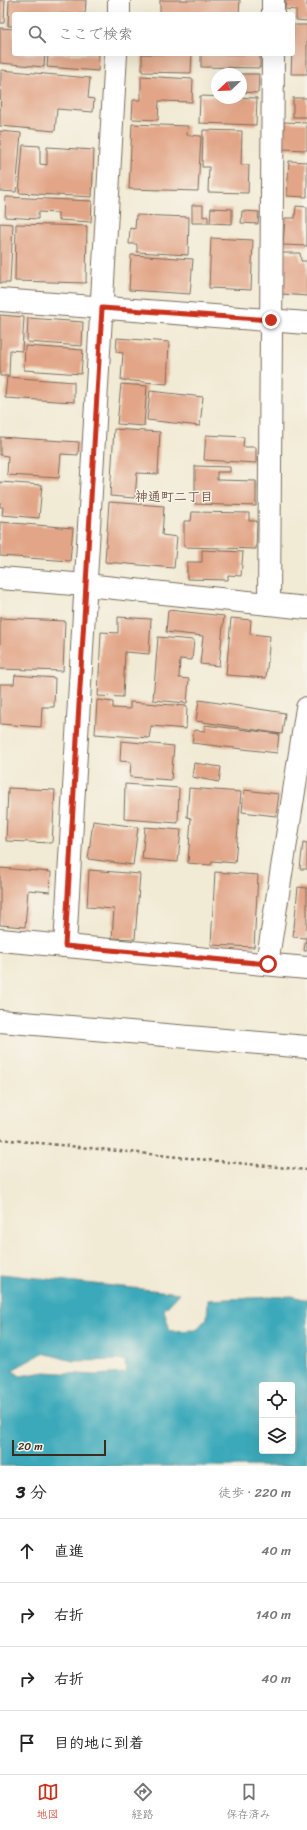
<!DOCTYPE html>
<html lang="ja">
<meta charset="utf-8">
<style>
:root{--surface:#fff;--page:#f6f6f6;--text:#222;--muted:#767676;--line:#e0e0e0;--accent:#c8321e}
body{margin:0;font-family:Sriracha,"Klee One",sans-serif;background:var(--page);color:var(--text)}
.controls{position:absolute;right:12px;bottom:12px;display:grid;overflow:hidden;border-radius:4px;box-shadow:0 4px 16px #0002}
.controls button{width:36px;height:36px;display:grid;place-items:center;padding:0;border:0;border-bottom:1px solid var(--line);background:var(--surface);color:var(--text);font:20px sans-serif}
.compass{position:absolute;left:211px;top:68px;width:36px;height:36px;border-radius:50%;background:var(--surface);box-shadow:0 4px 16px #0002;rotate:247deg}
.scale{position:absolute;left:12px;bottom:10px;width:94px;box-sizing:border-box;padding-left:4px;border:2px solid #3b2a1e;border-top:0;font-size:11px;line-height:14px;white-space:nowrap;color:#3b2a1e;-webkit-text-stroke:3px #f7f3e8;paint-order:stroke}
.stop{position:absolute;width:12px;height:12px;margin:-9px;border:3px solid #c8321e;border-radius:50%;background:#fff}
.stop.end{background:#c8321e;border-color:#fff;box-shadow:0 1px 4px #0008}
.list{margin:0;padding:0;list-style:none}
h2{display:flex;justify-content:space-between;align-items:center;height:52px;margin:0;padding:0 16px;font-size:17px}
h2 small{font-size:13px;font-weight:400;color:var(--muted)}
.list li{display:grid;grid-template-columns:26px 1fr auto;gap:12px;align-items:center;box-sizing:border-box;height:64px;padding:0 16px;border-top:1px solid var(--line)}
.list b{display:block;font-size:15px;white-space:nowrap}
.list em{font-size:13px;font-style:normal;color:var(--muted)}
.icon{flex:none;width:22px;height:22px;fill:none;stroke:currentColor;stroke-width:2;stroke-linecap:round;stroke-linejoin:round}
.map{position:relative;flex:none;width:307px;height:1466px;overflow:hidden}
.search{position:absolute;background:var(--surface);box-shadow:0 4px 16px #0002;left:12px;right:12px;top:12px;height:44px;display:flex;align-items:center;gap:10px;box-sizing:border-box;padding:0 14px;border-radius:4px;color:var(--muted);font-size:15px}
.sheet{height:308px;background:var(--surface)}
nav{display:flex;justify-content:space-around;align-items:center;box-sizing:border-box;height:56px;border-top:1px solid var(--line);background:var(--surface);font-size:11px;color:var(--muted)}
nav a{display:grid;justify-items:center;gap:2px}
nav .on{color:var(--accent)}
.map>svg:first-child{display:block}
</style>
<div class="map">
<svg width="307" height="1466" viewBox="0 0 307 1466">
<rect width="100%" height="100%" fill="#f7f3e8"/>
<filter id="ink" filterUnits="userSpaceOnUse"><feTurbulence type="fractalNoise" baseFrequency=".025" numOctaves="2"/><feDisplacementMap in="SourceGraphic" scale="8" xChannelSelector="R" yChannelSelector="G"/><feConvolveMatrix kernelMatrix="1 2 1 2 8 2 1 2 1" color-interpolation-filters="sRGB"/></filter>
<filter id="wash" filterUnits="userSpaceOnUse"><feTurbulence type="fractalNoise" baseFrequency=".012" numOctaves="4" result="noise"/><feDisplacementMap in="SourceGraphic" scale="16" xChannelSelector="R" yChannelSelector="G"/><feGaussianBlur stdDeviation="0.9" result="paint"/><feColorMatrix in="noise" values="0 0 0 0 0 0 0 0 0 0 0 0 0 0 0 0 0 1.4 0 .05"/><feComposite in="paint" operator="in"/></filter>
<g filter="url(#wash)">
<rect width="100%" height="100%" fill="#f1ead4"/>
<path fill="#3ba9ba" stroke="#3b6a6c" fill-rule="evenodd" d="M0,1274l180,19 -16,17 6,21 26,-1 11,-12 1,-18 84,-4 15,4v166h-307zM43,1353l30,8 52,-1 1,13 -31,2 -50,-3 -25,4 -8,-6zM262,1385h30v66h-30z"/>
<g id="blocks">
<g fill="#e2a587">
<path d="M0,0h5l-1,23h-4z"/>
<path d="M9,0h77l-1,14h-71v12h-6z"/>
<path d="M160,0h80l-1,14h-79z"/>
<path d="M286,0h21v21l-11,-1v-10l-11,-1z"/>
<path d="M293,25h14v49h-16z"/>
<path d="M0,28l14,1v25h31l-1,13 -44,-4z"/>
<path d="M48,54h51l-1,17 -51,-4z"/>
<path d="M142,54h50l-1,19 -49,-1z"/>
<path d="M201,54h59v14l-59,-1z"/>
<path d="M1,70l89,8 -2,20 6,1 -1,13 -36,-3 -2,22 -55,-5z"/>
<path d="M241,74h18l-1,19 -17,-1z"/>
<path d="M141,76l52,3 -1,23 -33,-1 -1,19 -26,-1 1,-19h8z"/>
<path d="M200,96l57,2 -1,27 -57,-2z"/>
<rect x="293" y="98" width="14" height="19"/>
<path d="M284,122l23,1v27l-24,-1z"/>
<path d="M132,124l56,2 -1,9 14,1 -3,55 -69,-2z"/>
<path d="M203,130l39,1 -1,34h8l-1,28 -40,-1 1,-25h-7z"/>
<path d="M0,131l21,2 -5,59 -16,-1z"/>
<path d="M23,145l17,1v18l7,1v-18l47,3 -2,47 -73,-4z"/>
<path d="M289,161l18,1v35l-20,-1z"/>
<path d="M6,197l86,4 -1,21 -33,-2v-7l-20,-1v7l-33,-2z"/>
<path d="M192,205h11v12l5,-1v7h-16z"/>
<path d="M296,206l11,1v39l-24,-1 2,-27h10z"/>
<path d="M211,208l21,1v15l-22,-1z"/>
<path d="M242,211l17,1 -1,12 -17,-1z"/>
<path d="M136,215l53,2 -1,38 -51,-3v-8h-8l1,-16 5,1z"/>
<path d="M0,223l13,1 -3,59h-10z"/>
<path d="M16,224l71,2 -1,57 -71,-2z"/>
<path d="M211,238l42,2 -2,50 -42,-2z"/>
<path d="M281,253h19l1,8h6v35l-25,-2z"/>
<path d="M131,255l62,4 -3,35 -61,-4z"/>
<path d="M0,315l24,2 -2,34 -12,-1 -1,26h-9z"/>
<path d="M28,318l55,4 -1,24 -55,-4z"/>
<path d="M117,338l52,4 -2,42 -46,-4 2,-27 -7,-1z"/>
<path d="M25,346l58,4 -2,24 -57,-4z"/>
<path d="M7,377l67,5v20l-69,-4z"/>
<path d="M121,384l26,2 -3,40 -27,-2z"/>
<path d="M150,391l53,6 -3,29 -53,-6z"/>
<path d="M114,429l46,3 -2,42 -21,-1 -2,25 -25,-2z"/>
<path d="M206,435l38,2 -1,10h13v16l-52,-3z"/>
<path d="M0,437l79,5 -1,13 -17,-1 -2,24 -52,-3 1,-19 -8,-1z"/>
<path d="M195,466l35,1v5h-13v8l39,1v25l-61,-2z"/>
<path d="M0,482l42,3 -3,33 -37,-3 1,-8h-3z"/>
<path d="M109,502l55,4 -2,29 15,2 -3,31 -69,-6z"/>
<path d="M192,512l57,1v8h8l-1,28 -72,-2v-26h7z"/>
<path d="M0,522l73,6 -3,33 -70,-5z"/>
<path d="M202,550l41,2 -2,24 -13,-1v5l-41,-1v-17h15z"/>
<path d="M168,610l56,6 -5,50 -19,-2 3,-28 -37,-4z"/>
<path d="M118,617l33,2 -2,35 -24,-2 -2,45 -25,-1 3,-64 17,1z"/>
<path d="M0,618l65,3 -2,50 -63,-2z"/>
<path d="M231,618l20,2 -1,14 20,2 -4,42 -40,-3z"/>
<path d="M158,637l36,3 -2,20 -12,-1 -1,19 10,1 -2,24 -34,-3z"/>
<path d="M15,675l40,3 -1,29h-12l-1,20 -41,-3v-40h14z"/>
<path d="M97,700l16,2v6l17,1v-7l57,4 -1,23 -35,-3 -2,12 -54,-4z"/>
<path d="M199,700l86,13 -3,21 -86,-13z"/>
<path d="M205,725l74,9 -2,19 -85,-10 2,-13 11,1z"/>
<path d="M121,741l53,5 -3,34 -41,-3 1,-15 -11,-1z"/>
<path d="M194,763l27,4 -2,15 -27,-5z"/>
<path d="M125,784l54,4 -1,35 -54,-4z"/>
<path d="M8,788l47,2 -3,53 -46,-2z"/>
<path d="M189,788l52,4 -6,71 -23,-2 -1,4 -23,-2 3,-45 -4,-1z"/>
<path d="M244,790l35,4 -3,22 -34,-4z"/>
<path d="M93,821l45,6 -5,38 -45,-6z"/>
<path d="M145,827l36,3 -3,32 -36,-3z"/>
<path d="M303,842l4,1v26h-7z"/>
<path d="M0,868l51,4 -1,20 -22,-2 -3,37 -25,-2z"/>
<path d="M89,870l51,4 -5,65 -23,-1 2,-29 -27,-2z"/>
<path d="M215,872l43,3 -4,72 -43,-2z"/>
<path d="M298,887l9,1v63h-3l2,-13 -13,-1z"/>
</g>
</g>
</g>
<g filter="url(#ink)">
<use href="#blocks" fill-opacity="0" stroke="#7b6d5e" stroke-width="1"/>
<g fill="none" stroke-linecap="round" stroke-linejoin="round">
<g stroke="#7b6d5e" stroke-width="24">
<g id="minor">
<path d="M119,14v-14"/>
<path d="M273,14v-14"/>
<path d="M0,300l307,23"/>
<path d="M0,578l86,7 221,23"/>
<path d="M269,604l4,-550"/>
<path d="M0,940l307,28"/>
<path d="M65,946l51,-892"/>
<path d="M267,964l40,-256"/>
<path d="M0,1021l307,26"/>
</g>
</g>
<path stroke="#7b6d5e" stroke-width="2.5" stroke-dasharray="3 3" stroke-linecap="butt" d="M0,1139l307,31"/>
<use href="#minor" stroke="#fff" stroke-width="22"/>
</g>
</g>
<g fill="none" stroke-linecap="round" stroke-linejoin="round" filter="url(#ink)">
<path stroke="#c8321e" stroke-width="5" d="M268,964l-203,-18 37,-638 169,12"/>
</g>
<g text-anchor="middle" stroke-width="3" stroke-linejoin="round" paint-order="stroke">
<g font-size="13" font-weight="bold" fill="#755543" stroke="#f7f3e8">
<text x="174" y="501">神通町二丁目</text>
</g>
</g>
</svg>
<div class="controls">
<button><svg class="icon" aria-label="locate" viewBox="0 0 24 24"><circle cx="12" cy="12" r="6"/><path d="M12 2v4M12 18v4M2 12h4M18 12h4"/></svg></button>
<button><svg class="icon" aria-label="layers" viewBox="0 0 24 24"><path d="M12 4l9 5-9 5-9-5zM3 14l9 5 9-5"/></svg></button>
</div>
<svg class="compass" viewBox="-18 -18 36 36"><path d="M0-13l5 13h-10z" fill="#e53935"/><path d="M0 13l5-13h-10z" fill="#767676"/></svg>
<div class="scale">20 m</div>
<div class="stop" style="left:268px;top:964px"></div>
<div class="stop end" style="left:271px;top:320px"></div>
<div class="search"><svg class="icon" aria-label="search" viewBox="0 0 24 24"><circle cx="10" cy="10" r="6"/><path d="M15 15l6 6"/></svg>ここで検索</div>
</div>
<section class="sheet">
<h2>3 分<small>徒歩 · 220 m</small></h2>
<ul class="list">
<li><svg class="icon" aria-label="ahead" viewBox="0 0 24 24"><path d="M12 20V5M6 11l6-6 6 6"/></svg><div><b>直進</b></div><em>40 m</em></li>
<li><svg class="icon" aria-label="right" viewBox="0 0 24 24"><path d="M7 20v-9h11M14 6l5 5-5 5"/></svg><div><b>右折</b></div><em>140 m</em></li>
<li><svg class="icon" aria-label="right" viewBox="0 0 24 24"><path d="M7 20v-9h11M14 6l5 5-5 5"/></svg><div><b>右折</b></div><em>40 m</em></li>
<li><svg class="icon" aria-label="arrive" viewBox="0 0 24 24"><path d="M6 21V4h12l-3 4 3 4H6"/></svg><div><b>目的地に到着</b></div></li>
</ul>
</section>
<nav>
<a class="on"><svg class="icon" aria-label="map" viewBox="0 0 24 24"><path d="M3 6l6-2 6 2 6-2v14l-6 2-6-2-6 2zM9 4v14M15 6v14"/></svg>地図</a>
<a><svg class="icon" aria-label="directions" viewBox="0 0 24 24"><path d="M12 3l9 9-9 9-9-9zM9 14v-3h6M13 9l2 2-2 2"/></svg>経路</a>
<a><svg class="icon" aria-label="saved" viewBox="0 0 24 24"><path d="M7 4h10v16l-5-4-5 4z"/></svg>保存済み</a>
</nav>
